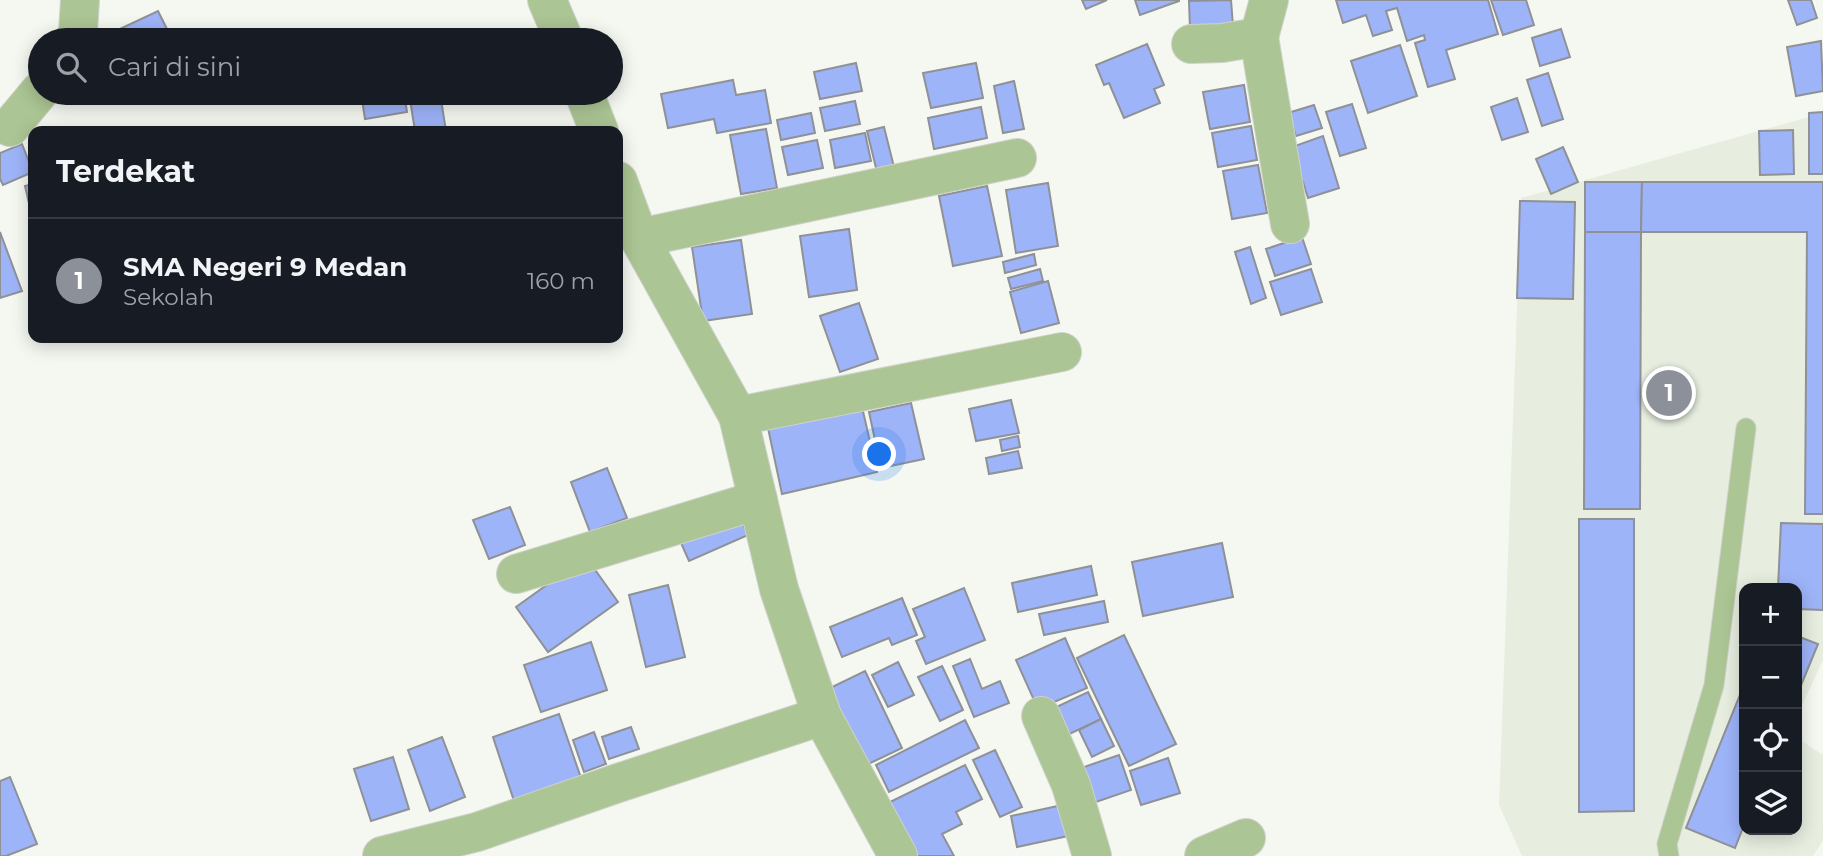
<!DOCTYPE html>
<html lang="id">
<meta charset="utf-8">
<style>
:root{--surface:#171b24;--page:#20242c;--text:#f1f3f6;--muted:#9ea1a6;--line:#363941;--accent:#8c9099}
body{margin:0;font-family:Montserrat,sans-serif;background:var(--page);color:var(--text)}
.controls{position:absolute;right:21px;bottom:21px;display:grid;overflow:hidden;border-radius:14px;box-shadow:0 4px 18px #0003}
.controls button{width:63px;height:63px;display:grid;place-items:center;padding:0;border:0;border-bottom:2px solid var(--line);background:var(--surface);color:var(--text);font:35px sans-serif}
.you{position:absolute;left:880px;top:455px;width:24px;height:24px;margin:-18px;border:5px solid #fff;border-radius:50%;background:#1a73e8;box-shadow:0 0 0 10px #1a73e833}
.badge{display:grid;place-items:center;width:46px;height:46px;border-radius:50%;background:var(--accent);color:#fff;font-size:23px;font-weight:700}
.pin{position:absolute;translate:-50% -50%;border:4px solid #fff;box-shadow:0 2px 7px #0006}
.list{margin:0;padding:0;list-style:none}
h2{display:flex;justify-content:space-between;align-items:center;height:91px;margin:0;padding:0 28px;font-size:30px}
h2 small{font-size:23px;font-weight:400;color:var(--muted)}
.list li{display:grid;grid-template-columns:46px 1fr auto;gap:21px;align-items:center;box-sizing:border-box;height:126px;padding:0 28px;border-top:2px solid var(--line)}
.list b{display:block;font-size:26px;white-space:nowrap}
.list p{margin:0;font-size:23px;white-space:nowrap;color:var(--muted)}
.list em{font-size:23px;font-style:normal;color:var(--muted)}
.icon{flex:none;width:38px;height:38px;fill:none;stroke:currentColor;stroke-width:2;stroke-linecap:round;stroke-linejoin:round}
.map{position:relative;flex:none;width:1823px;height:856px;overflow:hidden}
.search{position:absolute;background:var(--surface);box-shadow:0 4px 18px #0003;left:28px;top:28px;width:595px;height:77px;display:flex;align-items:center;gap:18px;box-sizing:border-box;padding:0 24px;border-radius:38px;color:var(--muted);font-size:26px}
.panel{position:absolute;background:var(--surface);box-shadow:0 4px 18px #0003;left:28px;top:126px;width:595px;height:217px;border-radius:14px}
.map>svg:first-child{display:block}
</style>
<div class="map">
<svg width="1823" height="856" viewBox="0 0 1823 856">
<rect width="100%" height="100%" fill="#f4f8f1"/>
<path fill="#e7eee0" d="M1823,113v547l-26,56v-128h-53v242h53v-92l26,17v85l-10,16h-291l-23,-51 22,-607z"/>
<g fill="#9eb4f9" stroke="#8f9197" stroke-width="2">
<path d="M1082,0h25l-21,9z"/>
<path d="M1135,0h44v1l-39,14z"/>
<path d="M1231,0l2,26 -43,3 -1,-28z"/>
<path d="M1336,0h152l10,34 -52,16 9,29 -27,8 -13,-44 10,-3 -1,-5 -17,6 -10,-33 -11,3 6,19 -19,6 -7,-21 -23,8z"/>
<path d="M1491,0h35l8,25 -31,10z"/>
<path d="M1788,0h23l6,18 -20,7z"/>
<path d="M158,11l14,28 -62,1 -3,-5z"/>
<path d="M1561,29l9,28 -30,9 -8,-28z"/>
<path d="M411,35l1,5h-36z"/>
<path d="M1821,41l2,50 -27,5 -9,-49z"/>
<path d="M1147,44l17,41 -10,4 6,14 -36,15 -15,-35 -5,2 -8,-20z"/>
<path d="M1400,45l17,51 -49,17 -17,-52z"/>
<path d="M856,63l6,28 -42,8 -6,-27z"/>
<path d="M976,63l7,35 -52,10 -8,-35z"/>
<path d="M1548,73l15,46 -21,7 -15,-46z"/>
<path d="M733,80l3,15 29,-5 6,33 -54,10 -3,-14 -46,9 -7,-34z"/>
<path d="M1014,81l10,48 -21,4 -9,-47z"/>
<path d="M1244,85l6,37 -40,7 -7,-37z"/>
<path d="M361,93h43l3,19 -42,7z"/>
<path d="M409,93h31l6,38h-31z"/>
<path d="M1517,98l11,34 -26,8 -11,-33z"/>
<path d="M855,101l5,23 -35,7 -5,-23z"/>
<path d="M1352,104l14,44 -26,8 -14,-44z"/>
<path d="M1314,105l8,23 -26,8 -8,-23z"/>
<path d="M981,107l6,31 -53,11 -6,-31z"/>
<path d="M1823,112v62h-14v-61z"/>
<path d="M811,113l4,20 -34,7 -4,-20z"/>
<path d="M1251,126l6,34 -39,7 -6,-34z"/>
<path d="M884,127l11,44 -17,5 -11,-45z"/>
<path d="M766,129l11,59 -36,6 -11,-59z"/>
<path d="M1793,130l1,44 -34,1 -1,-44z"/>
<path d="M865,133l6,28 -36,7 -5,-28z"/>
<path d="M1323,136l16,52 -31,10 -16,-51z"/>
<path d="M817,140l6,28 -35,7 -6,-28z"/>
<path d="M22,144l11,28 -30,13 -3,-6v-26z"/>
<path d="M1563,147l15,35 -27,12 -15,-35z"/>
<path d="M1258,165l9,48 -35,6 -9,-48z"/>
<path d="M1585,182h57l-1,50h-56z"/>
<path d="M1642,182h181v332h-18l2,-282h-166z"/>
<path d="M1048,183l10,63 -42,7 -10,-63z"/>
<path d="M33,184v37l-8,-35z"/>
<path d="M987,186l15,70 -49,10 -14,-70z"/>
<path d="M1520,201l55,1 -2,97 -56,-1z"/>
<path d="M849,229l8,61 -48,7 -9,-61z"/>
<path d="M0,232l22,59 -22,7z"/>
<path d="M1585,232h56l-1,277h-56z"/>
<path d="M1302,237l9,27 -36,12 -9,-27z"/>
<path d="M741,240l11,74 -49,7 -11,-74z"/>
<path d="M1250,247l16,51 -15,6 -16,-52z"/>
<path d="M1034,254l2,11 -31,8 -2,-11z"/>
<path d="M1040,269l3,12 -32,8 -3,-11z"/>
<path d="M1311,269l11,33 -41,13 -11,-33z"/>
<path d="M1048,281l11,42 -38,10 -11,-41z"/>
<path d="M859,303l19,56 -38,13 -20,-56z"/>
<path d="M1011,400l8,33 -43,8 -7,-32z"/>
<path d="M911,403l13,56 -43,9 -12,-56z"/>
<path d="M862,407l15,65 -95,22 -14,-66z"/>
<path d="M1018,436l2,11 -18,4 -2,-11z"/>
<path d="M1018,451l4,17 -33,6 -3,-16z"/>
<path d="M607,468l20,50 -37,14 -19,-50z"/>
<path d="M510,507l15,38 -36,14 -16,-39z"/>
<path d="M736,508l12,27 -59,26 -12,-27z"/>
<path d="M1579,519h55v292l-55,1z"/>
<path d="M1781,523l42,1v86l-26,-1v-21h-19z"/>
<path d="M1222,543l11,54 -90,19 -11,-54z"/>
<path d="M586,557l32,45 -70,50 -32,-45z"/>
<path d="M1091,566l6,29 -79,17 -6,-29z"/>
<path d="M668,585l17,72 -39,10 -17,-72z"/>
<path d="M964,588l21,52 -59,24 -10,-23 9,-4 -12,-28z"/>
<path d="M902,598l15,37 -25,10 -3,-7 -47,19 -12,-30z"/>
<path d="M1104,601l4,21 -64,13 -5,-21z"/>
<path d="M1124,635l52,109 -47,22 -52,-108z"/>
<path d="M1797,636l21,8 -21,51z"/>
<path d="M1065,638l22,50 -49,21 -22,-49z"/>
<path d="M591,642l16,48 -66,22 -17,-47z"/>
<path d="M970,659l12,30 18,-8 9,22 -35,14 -21,-51z"/>
<path d="M898,662l16,33 -26,12 -16,-32z"/>
<path d="M942,666l21,44 -23,11 -22,-44z"/>
<path d="M865,671l37,77 -38,18 -38,-76z"/>
<path d="M1744,685v140l-9,23 -49,-20z"/>
<path d="M1088,692l13,27 -42,20 -13,-27z"/>
<path d="M559,714l22,64 -67,23 -21,-64z"/>
<path d="M1101,719l13,27 -22,11 -13,-27z"/>
<path d="M965,720l14,28 -90,44 -13,-27z"/>
<path d="M631,727l8,22 -30,10 -7,-22z"/>
<path d="M594,732l12,32 -22,8 -11,-32z"/>
<path d="M442,737l23,60 -35,14 -22,-61z"/>
<path d="M995,750l27,57 -22,10 -27,-57z"/>
<path d="M1119,755l12,35 -38,13 -12,-35z"/>
<path d="M393,757l16,52 -38,12 -17,-52z"/>
<path d="M1168,758l12,35 -39,12 -11,-34z"/>
<path d="M965,765l17,34 -26,13 6,12 -20,10 12,22h-45l-25,-51z"/>
<path d="M10,777l27,67 -31,12h-6v-75z"/>
<path d="M1067,804l6,31 -56,12 -6,-31z"/>
</g>
<g fill="none" stroke-linecap="round" stroke-linejoin="round">
<g stroke="#cfd2cc" stroke-width="21">
<path id="lane" d="M1669,856l-2,-12 47,-159 32,-257"/>
</g>
<g stroke="#cfd2cc" stroke-width="40">
<g id="street">
<path d="M547,0l17,40"/>
<path d="M1259,37l31,187"/>
<path d="M74,40l4,-8 2,-32"/>
<path d="M1191,44l31,-1 37,-6 10,-37"/>
<path d="M584,93l15,38"/>
<path d="M10,127l30,-36"/>
<path d="M618,181l21,57 99,178 41,173 43,127 76,140"/>
<path d="M639,238l378,-80"/>
<path d="M738,416l324,-64"/>
<path d="M516,574l242,-74"/>
<path d="M1041,716l30,69 21,71"/>
<path d="M382,856l95,-24 138,-48 207,-68"/>
<path d="M1204,856l42,-18"/>
</g>
</g>
<use href="#lane" stroke="#acc594" stroke-width="19"/>
<use href="#street" stroke="#acc594" stroke-width="38"/>
</g>
</svg>
<div class="controls">
<button>+</button>
<button>−</button>
<button><svg class="icon" aria-label="locate" viewBox="0 0 24 24"><circle cx="12" cy="12" r="6"/><path d="M12 2v4M12 18v4M2 12h4M18 12h4"/></svg></button>
<button><svg class="icon" aria-label="layers" viewBox="0 0 24 24"><path d="M12 4l9 5-9 5-9-5zM3 14l9 5 9-5"/></svg></button>
</div>
<div class="you"></div>
<div class="pin badge" style="left:1669px;top:393px">1</div>
<div class="search"><svg class="icon" aria-label="search" viewBox="0 0 24 24"><circle cx="10" cy="10" r="6"/><path d="M15 15l6 6"/></svg>Cari di sini</div>
<section class="panel">
<h2>Terdekat<small></small></h2>
<ul class="list">
<li><span class="badge">1</span><div><b>SMA Negeri 9 Medan</b><p>Sekolah</p></div><em>160 m</em></li>
</ul>
</section>
</div>
